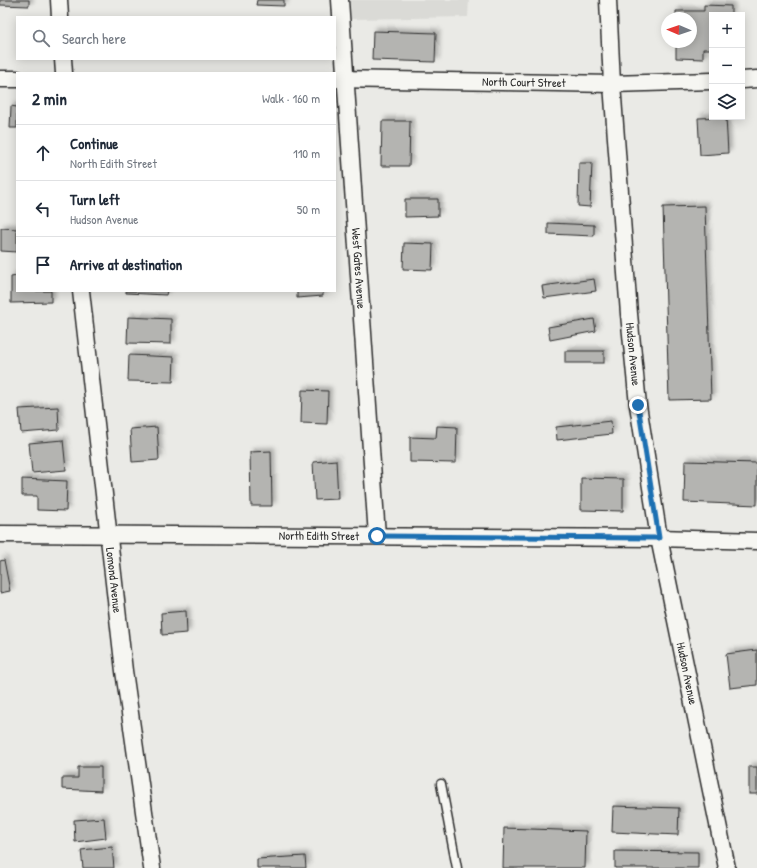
<!DOCTYPE html>
<meta charset="utf-8">
<style>
:root{--surface:#fff;--page:#f6f6f7;--text:#1f2937;--muted:#747a83;--line:#e0e1e3}
body{margin:0;font-family:"Patrick Hand",sans-serif;background:var(--page);color:var(--text)}
.controls{position:absolute;right:12px;top:12px;display:grid;overflow:hidden;border-radius:0px;box-shadow:0 2px 10px #0003}
.controls button{width:36px;height:36px;display:grid;place-items:center;padding:0;border:0;border-bottom:1px solid var(--line);background:var(--surface);color:var(--text);font:20px sans-serif}
.compass{position:absolute;left:661px;top:12px;width:36px;height:36px;border-radius:50%;background:var(--surface);box-shadow:0 2px 10px #0003;rotate:272deg}
.stop{position:absolute;width:12px;height:12px;margin:-9px;border:3px solid #1f6fb2;border-radius:50%;background:#fff}
.stop.end{background:#1f6fb2;border-color:#fff;box-shadow:0 1px 4px #0008}
.list{margin:0;padding:0;list-style:none}
h2{display:flex;justify-content:space-between;align-items:center;height:52px;margin:0;padding:0 16px;font-size:17px}
h2 small{font-size:13px;font-weight:400;color:var(--muted)}
.list li{display:grid;grid-template-columns:26px 1fr auto;gap:12px;align-items:center;box-sizing:border-box;height:56px;padding:0 16px;border-top:1px solid var(--line)}
.list b{display:block;font-size:15px;white-space:nowrap}
.list p{margin:0;font-size:13px;white-space:nowrap;color:var(--muted)}
.list em{font-size:13px;font-style:normal;color:var(--muted)}
.icon{flex:none;width:22px;height:22px;fill:none;stroke:currentColor;stroke-width:2;stroke-linecap:round;stroke-linejoin:round}
.map{position:relative;flex:none;width:757px;height:868px;overflow:hidden}
.search{position:absolute;background:var(--surface);box-shadow:0 2px 10px #0003;left:16px;top:16px;width:320px;height:44px;display:flex;align-items:center;gap:10px;box-sizing:border-box;padding:0 14px;border-radius:0px;color:var(--muted);font-size:15px}
.panel{position:absolute;background:var(--surface);box-shadow:0 2px 10px #0003;left:16px;top:72px;width:320px;height:220px;border-radius:0px}
.map>svg:first-child{display:block}
</style>
<div class="map">
<svg width="757" height="868" viewBox="0 0 757 868">
<defs>
<filter id="shadow"><feDropShadow dx="3.5" dy="-3.5" stdDeviation="2" flood-color="#0004"/></filter>
</defs>
<rect width="100%" height="100%" fill="#eaeae6"/>
<filter id="ink" filterUnits="userSpaceOnUse"><feTurbulence type="fractalNoise" baseFrequency=".025" numOctaves="2"/><feDisplacementMap in="SourceGraphic" scale="8" xChannelSelector="R" yChannelSelector="G"/><feConvolveMatrix kernelMatrix="1 2 1 2 8 2 1 2 1" color-interpolation-filters="sRGB"/></filter>
<g filter="url(#ink)">
<path fill="#dadad6" d="M350,0h119l-1,17 -117,2z"/>
<g fill="#b4b4b1" stroke="#2b2b2b" filter="url(#shadow)">
<path d="M0,0h29v6l-29,-1z"/>
<path d="M257,0h27v6l-28,-1z"/>
<path d="M704,5l27,1v9h-19v34h-9v10l-27,-1v-16h15v-24h-15v-7h28z"/>
<path d="M373,31l63,2 -1,29 -63,-2z"/>
<path d="M11,106l6,1v21h-7z"/>
<path d="M726,117l2,36 -28,2 -2,-37z"/>
<path d="M382,121h28l-1,45h-28z"/>
<path d="M579,163h13l-2,44 -12,-1z"/>
<path d="M405,199h33v17l-33,1z"/>
<path d="M705,206l6,193 -42,1 -6,-193z"/>
<path d="M548,223l46,2v11l-46,-2z"/>
<path d="M1,228l16,1v23l-16,-1z"/>
<path d="M404,243l29,1 -1,26 -29,-1z"/>
<path d="M17,276v15h34v11l-40,1v-26z"/>
<path d="M594,279l2,12 -52,7 -2,-12z"/>
<path d="M126,291h41l-1,4 -40,-2z"/>
<path d="M297,291h26v5l-26,2z"/>
<path d="M128,317l43,2v25l-44,-1z"/>
<path d="M594,319l2,12 -46,9 -2,-13z"/>
<rect x="565" y="351" width="39" height="12"/>
<path d="M129,355l45,2 -1,25 -45,-1z"/>
<path d="M302,390l26,1 -1,33 -26,-1z"/>
<path d="M58,407l1,23 -38,3 -2,-24z"/>
<path d="M611,421l1,13 -55,6 -1,-13z"/>
<path d="M437,426l20,1 -1,36 -46,-1v-25l26,1z"/>
<path d="M157,427l2,33 -27,2 -2,-33z"/>
<path d="M63,440l3,30 -34,3 -3,-30z"/>
<path d="M271,451l1,55h-21l-1,-54z"/>
<path d="M336,460l2,39 -23,1 -2,-38z"/>
<path d="M685,461l72,2v42l-73,-3z"/>
<path d="M581,478l42,1v32l-42,-1z"/>
<path d="M22,479l45,2 -1,30 -29,-1v-14h-15z"/>
<path d="M4,560l6,31 -10,2v-32z"/>
<path d="M186,611l1,22 -25,2 -1,-22z"/>
<path d="M757,650v35l-27,3 -4,-34z"/>
<path d="M78,767h23v24l-39,-2v-11h16z"/>
<rect x="749" y="767" width="8" height="27"/>
<path d="M613,806l66,2 -1,27 -66,-3z"/>
<path d="M104,818l2,20 -31,4 -1,-22z"/>
<path d="M504,828l82,3 -1,37h-82z"/>
<path d="M112,847l2,21h-31l-2,-18z"/>
<path d="M615,851l83,1v16h-83z"/>
<path d="M305,856l1,12h-49v-9z"/>
</g>
<g fill="none" stroke-linecap="round" stroke-linejoin="round">
<g stroke="#2b2b2b" stroke-width="11">
<path id="service" d="M441,784l16,84"/>
</g>
<g stroke="#2b2b2b" stroke-width="19">
<g id="minor">
<path d="M59,0l1,17"/>
<path id="s1" d="M340,0l37,536"/>
<path id="s2" d="M608,0l4,84 17,230 9,91 21,133 68,330"/>
<path d="M63,59l1,14"/>
<path d="M0,79h17"/>
<path id="s3" d="M336,79l276,5 100,-3"/>
<path d="M742,80l15,-1"/>
<path id="s4" d="M81,291l43,380 28,197"/>
<path id="s5" d="M0,534l659,4 98,3"/>
</g>
</g>
<use href="#service" stroke="#f6f6f2" stroke-width="8"/>
<use href="#minor" stroke="#f6f6f2" stroke-width="16"/>
</g>
</g>
<g fill="none" stroke-linecap="round" stroke-linejoin="round" filter="url(#ink)">
<path stroke="#1f6fb2" stroke-width="5" d="M377,536l282,2 -21,-133"/>
</g>
<g text-anchor="middle" stroke-width="3" stroke-linejoin="round" paint-order="stroke">
<g font-size="12" fill="#2b2b2b" stroke="#f6f6f2">
<text dy="4" stroke="none"><textPath href="#s3" startOffset="188">North Court Street</textPath></text>
<text dy="4" stroke="none"><textPath href="#s1" startOffset="269">West Gates Avenue</textPath></text>
<text dy="4" stroke="none"><textPath href="#s2" startOffset="355">Hudson Avenue</textPath></text>
<text dy="4" stroke="none"><textPath href="#s5" startOffset="319">North Edith Street</textPath></text>
<text dy="4" stroke="none"><textPath href="#s4" startOffset="291">Lomond Avenue</textPath></text>
<text dy="4" stroke="none"><textPath href="#s2" startOffset="679">Hudson Avenue</textPath></text>
</g>
</g>
</svg>
<div class="controls">
<button>+</button>
<button>−</button>
<button><svg class="icon" aria-label="layers" viewBox="0 0 24 24"><path d="M12 4l9 5-9 5-9-5zM3 14l9 5 9-5"/></svg></button>
</div>
<svg class="compass" viewBox="-18 -18 36 36"><path d="M0-13l5 13h-10z" fill="#e53935"/><path d="M0 13l5-13h-10z" fill="#747a83"/></svg>
<div class="stop" style="left:377px;top:536px"></div>
<div class="stop end" style="left:638px;top:405px"></div>
<div class="search"><svg class="icon" aria-label="search" viewBox="0 0 24 24"><circle cx="10" cy="10" r="6"/><path d="M15 15l6 6"/></svg>Search here</div>
<section class="panel">
<h2>2 min<small>Walk · 160 m</small></h2>
<ul class="list">
<li><svg class="icon" aria-label="ahead" viewBox="0 0 24 24"><path d="M12 20V5M6 11l6-6 6 6"/></svg><div><b>Continue</b><p>North Edith Street</p></div><em>110 m</em></li>
<li><svg class="icon" aria-label="left" viewBox="0 0 24 24"><path d="M17 20v-9H6M10 6l-5 5 5 5"/></svg><div><b>Turn left</b><p>Hudson Avenue</p></div><em>50 m</em></li>
<li><svg class="icon" aria-label="arrive" viewBox="0 0 24 24"><path d="M6 21V4h12l-3 4 3 4H6"/></svg><div><b>Arrive at destination</b></div></li>
</ul>
</section>
</div>
